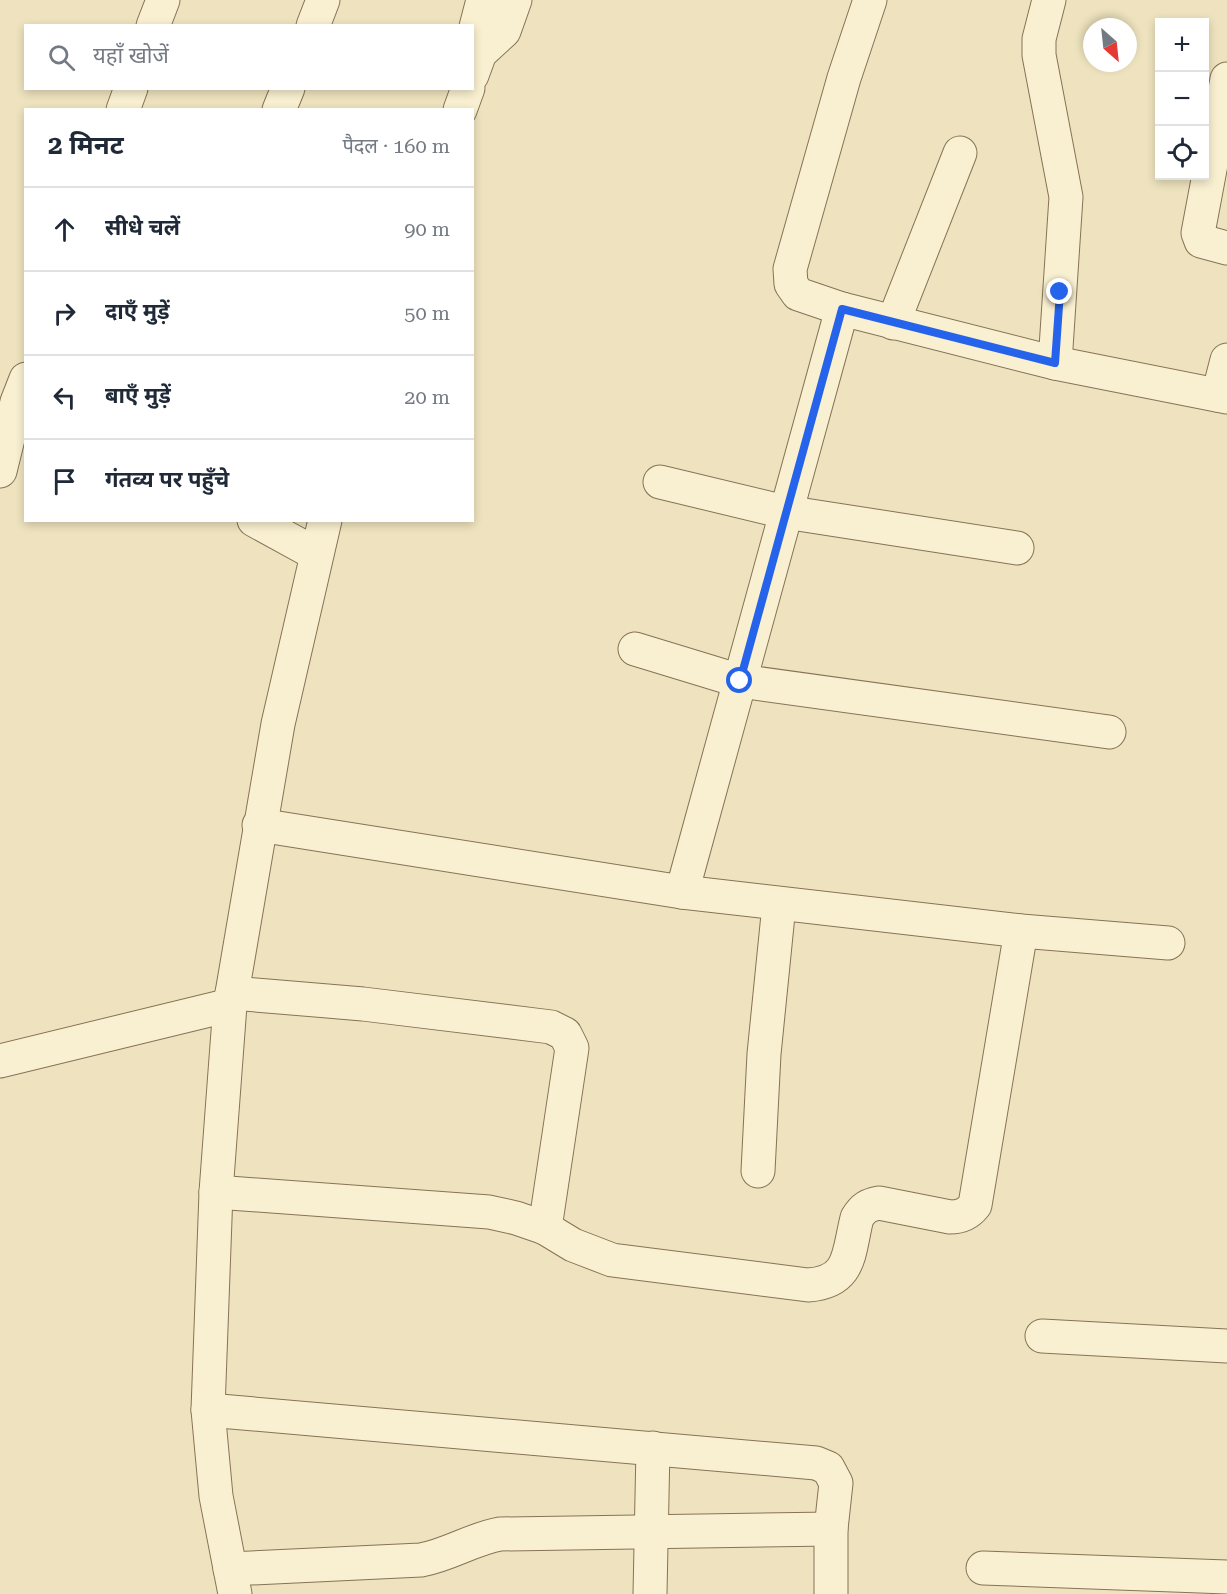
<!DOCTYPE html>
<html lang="hi">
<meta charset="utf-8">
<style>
:root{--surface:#fff;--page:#f2f2f3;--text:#1f2937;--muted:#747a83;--line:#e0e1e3}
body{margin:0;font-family:"Roboto Serif","Noto Sans Devanagari",serif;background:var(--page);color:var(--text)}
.controls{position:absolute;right:18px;top:18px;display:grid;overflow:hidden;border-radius:0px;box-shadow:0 3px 9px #0003}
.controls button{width:54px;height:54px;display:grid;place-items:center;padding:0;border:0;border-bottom:2px solid var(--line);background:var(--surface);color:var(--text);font:30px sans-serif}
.compass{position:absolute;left:1083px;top:18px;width:54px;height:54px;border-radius:50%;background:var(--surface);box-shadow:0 3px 9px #0003;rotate:153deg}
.stop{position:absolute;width:18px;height:18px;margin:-14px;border:4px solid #2563eb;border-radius:50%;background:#fff}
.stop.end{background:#2563eb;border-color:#fff;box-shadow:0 2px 6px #0008}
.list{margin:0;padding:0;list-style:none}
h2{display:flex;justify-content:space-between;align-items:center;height:78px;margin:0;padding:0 24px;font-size:26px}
h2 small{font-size:20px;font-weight:400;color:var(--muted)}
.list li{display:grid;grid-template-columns:39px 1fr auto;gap:18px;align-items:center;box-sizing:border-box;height:84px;padding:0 24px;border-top:2px solid var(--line)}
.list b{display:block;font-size:22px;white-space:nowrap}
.list em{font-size:20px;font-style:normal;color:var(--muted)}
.icon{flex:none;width:33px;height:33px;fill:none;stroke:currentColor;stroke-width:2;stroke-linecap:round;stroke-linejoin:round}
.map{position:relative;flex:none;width:1227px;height:1594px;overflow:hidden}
.search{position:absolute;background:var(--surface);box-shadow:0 3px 9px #0003;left:24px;top:24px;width:450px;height:66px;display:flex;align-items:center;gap:15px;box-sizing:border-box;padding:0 21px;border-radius:0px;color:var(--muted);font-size:22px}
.panel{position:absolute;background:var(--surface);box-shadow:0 3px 9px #0003;left:24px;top:108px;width:450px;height:414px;border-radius:0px}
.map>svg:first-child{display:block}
</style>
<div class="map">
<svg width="1227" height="1594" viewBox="0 0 1227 1594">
<rect width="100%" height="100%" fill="#eee3be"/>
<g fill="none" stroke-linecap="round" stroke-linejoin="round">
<g stroke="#867357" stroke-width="35">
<g id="minor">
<path d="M870,0l-26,78 -54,191 1,15 7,10 44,15 213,54 172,34"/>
<path d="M1049,0l-10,39v16l27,142 -11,166"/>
<path d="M153,26l10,-26"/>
<path d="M313,26l10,-26"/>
<path d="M1227,79l-29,154 3,8 26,7"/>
<path d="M123,110l8,-22"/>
<path d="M279,110l9,-22"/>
<path d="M893,323l67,-170"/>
<path d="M1218,395l9,-35"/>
<path d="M0,471l17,-69 9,-23"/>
<path d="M660,482l125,30 232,36"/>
<path d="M254,520l62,34"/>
<path d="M635,649l105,32 369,51"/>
<path d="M259,825l423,67 339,39 147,12"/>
<path d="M682,892l160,-583"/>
<path d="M232,993l131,11 188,23 14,7 7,14 -27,180"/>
<path d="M0,1061l230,-56"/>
<path d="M758,1171l6,-117 15,-149"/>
<path d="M216,1192l273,20 27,6 29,10 28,17 39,15 196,25c44,-3 40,-32 49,-67 6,-10 11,-13 22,-15l71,14c11,0 18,-3 25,-12l46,-274"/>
<path d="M1042,1336l185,10"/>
<path d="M208,1410l608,53 12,5 8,15 -5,46v65"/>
<path d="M983,1568l244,9"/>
<path d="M230,1569l191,-9c28,-5 51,-21 79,-26l331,-5"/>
<path d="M650,1594l3,-146"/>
</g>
</g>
<g stroke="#867357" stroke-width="35">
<g id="tertiary">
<path d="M480,53l-4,-26 7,-27"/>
<path d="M472,75l8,-22 24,-22 11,-31"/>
<path d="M460,110l8,-22"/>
<path d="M235,1594l-19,-98 -8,-86 8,-218 14,-187 48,-281 47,-204"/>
</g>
</g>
<use href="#minor" stroke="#f9f0d1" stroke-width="33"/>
<use href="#tertiary" stroke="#f9f0d1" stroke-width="33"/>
</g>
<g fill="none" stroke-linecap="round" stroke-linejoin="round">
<path stroke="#2563eb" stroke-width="8" d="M740,681l102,-372 213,54 5,-71"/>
</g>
</svg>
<div class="controls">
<button>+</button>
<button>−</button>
<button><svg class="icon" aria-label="locate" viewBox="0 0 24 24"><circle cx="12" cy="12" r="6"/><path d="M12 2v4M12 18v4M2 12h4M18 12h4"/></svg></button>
</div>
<svg class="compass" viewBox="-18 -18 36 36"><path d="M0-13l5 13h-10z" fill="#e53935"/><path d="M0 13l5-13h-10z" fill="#747a83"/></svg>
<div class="stop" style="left:740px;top:681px"></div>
<div class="stop end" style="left:1060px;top:292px"></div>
<div class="search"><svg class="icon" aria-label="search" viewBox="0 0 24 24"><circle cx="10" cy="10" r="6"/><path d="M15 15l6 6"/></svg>यहाँ खोजें</div>
<section class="panel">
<h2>2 मिनट<small>पैदल · 160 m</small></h2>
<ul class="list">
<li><svg class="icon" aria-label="ahead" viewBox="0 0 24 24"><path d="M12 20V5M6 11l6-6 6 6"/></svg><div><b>सीधे चलें</b></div><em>90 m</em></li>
<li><svg class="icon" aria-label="right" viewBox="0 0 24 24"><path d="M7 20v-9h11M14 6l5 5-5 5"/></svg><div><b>दाएँ मुड़ें</b></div><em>50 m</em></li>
<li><svg class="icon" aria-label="left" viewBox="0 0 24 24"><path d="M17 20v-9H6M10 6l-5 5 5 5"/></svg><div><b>बाएँ मुड़ें</b></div><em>20 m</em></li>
<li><svg class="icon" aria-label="arrive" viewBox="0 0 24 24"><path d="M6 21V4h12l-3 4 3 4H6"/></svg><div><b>गंतव्य पर पहुँचे</b></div></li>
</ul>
</section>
</div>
